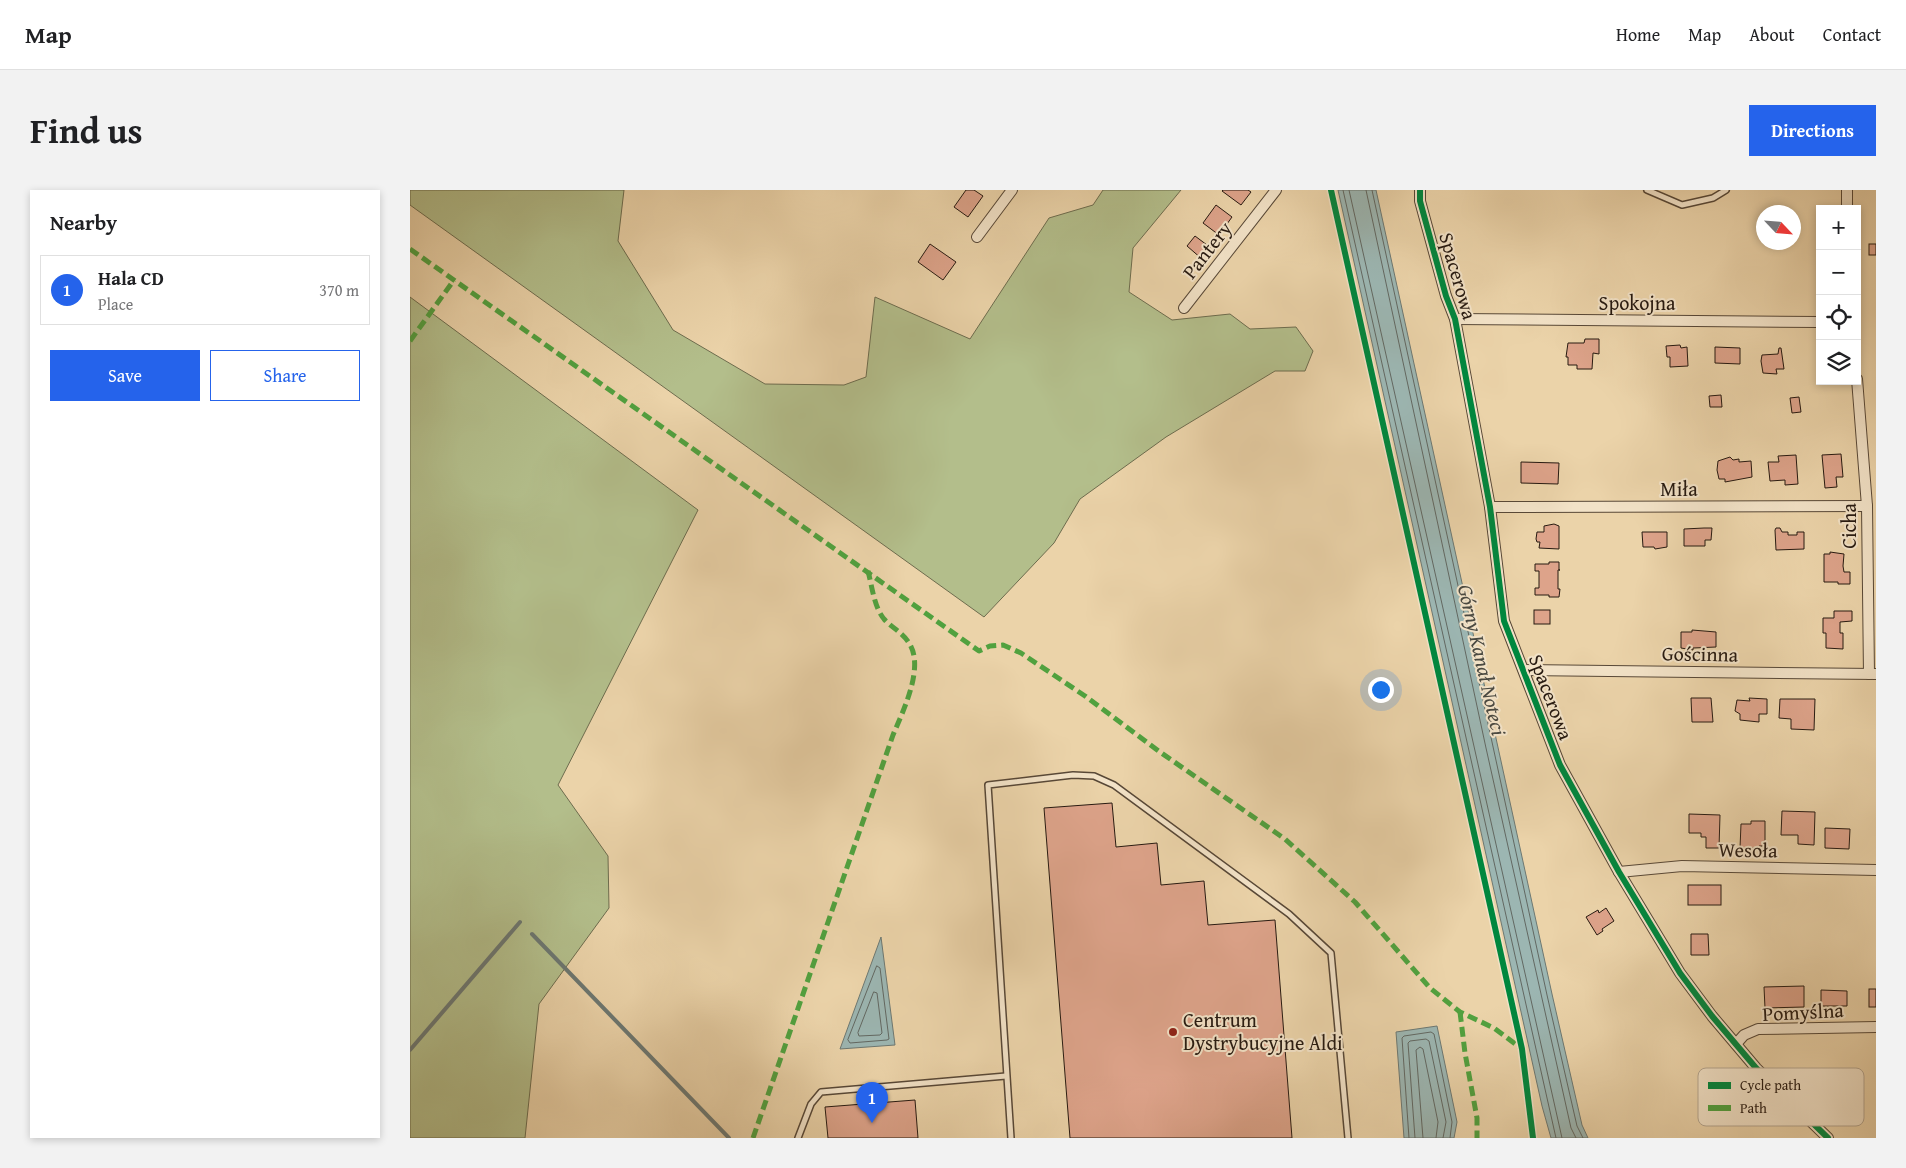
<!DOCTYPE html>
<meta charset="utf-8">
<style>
:root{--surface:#fff;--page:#f2f2f2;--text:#202124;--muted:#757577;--line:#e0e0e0;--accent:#2563eb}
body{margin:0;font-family:"Gentium Book Plus",serif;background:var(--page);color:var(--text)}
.controls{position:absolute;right:15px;top:15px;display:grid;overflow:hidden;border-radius:0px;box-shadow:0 2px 8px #0003}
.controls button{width:45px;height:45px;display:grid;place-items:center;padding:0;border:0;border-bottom:1px solid var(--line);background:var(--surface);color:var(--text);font:25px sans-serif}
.compass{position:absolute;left:1346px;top:15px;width:45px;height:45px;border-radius:50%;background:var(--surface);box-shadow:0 2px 8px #0003;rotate:116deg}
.you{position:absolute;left:970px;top:499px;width:18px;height:18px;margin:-12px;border:4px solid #fff;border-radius:50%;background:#1a73e8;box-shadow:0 0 0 8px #1a73e833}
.badge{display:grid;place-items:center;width:32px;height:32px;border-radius:50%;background:var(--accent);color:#fff;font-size:16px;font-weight:700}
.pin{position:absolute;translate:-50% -41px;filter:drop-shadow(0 1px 2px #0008)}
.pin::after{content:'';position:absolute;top:26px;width:18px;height:15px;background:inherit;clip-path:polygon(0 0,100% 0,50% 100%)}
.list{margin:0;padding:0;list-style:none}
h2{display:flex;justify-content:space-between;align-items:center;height:65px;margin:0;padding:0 20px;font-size:21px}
h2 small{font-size:16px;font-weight:400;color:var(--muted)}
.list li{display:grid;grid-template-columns:32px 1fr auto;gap:15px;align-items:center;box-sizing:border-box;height:70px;margin:0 10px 10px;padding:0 10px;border:1px solid var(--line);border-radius:0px}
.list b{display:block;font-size:19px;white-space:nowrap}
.list p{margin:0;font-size:16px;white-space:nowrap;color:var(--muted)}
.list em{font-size:16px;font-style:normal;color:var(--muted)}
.actions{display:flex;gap:10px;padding:15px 20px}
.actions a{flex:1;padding:11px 0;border:1px solid var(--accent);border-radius:0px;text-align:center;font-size:18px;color:var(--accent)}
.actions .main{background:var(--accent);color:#fff}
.icon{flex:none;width:28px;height:28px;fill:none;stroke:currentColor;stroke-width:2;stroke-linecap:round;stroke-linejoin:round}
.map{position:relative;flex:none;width:1466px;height:948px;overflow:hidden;border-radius:0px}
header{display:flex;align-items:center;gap:30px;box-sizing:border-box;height:70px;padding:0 25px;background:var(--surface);border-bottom:1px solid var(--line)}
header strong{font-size:24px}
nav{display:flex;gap:28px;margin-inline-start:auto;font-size:18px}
.intro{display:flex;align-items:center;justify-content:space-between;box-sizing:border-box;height:120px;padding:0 30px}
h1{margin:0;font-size:35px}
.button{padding:12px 22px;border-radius:0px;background:var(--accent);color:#fff;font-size:18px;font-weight:700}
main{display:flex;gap:30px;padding:0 30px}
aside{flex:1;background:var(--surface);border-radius:0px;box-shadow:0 2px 8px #0003}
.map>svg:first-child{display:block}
</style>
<header>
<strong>Map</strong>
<nav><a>Home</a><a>Map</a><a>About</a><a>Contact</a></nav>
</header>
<div class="intro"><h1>Find us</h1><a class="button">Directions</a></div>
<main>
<aside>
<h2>Nearby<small></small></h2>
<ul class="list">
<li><span class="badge">1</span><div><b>Hala CD</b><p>Place</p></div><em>370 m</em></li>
</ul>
<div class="actions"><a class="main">Save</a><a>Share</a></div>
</aside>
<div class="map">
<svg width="1466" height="948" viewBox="0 0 1466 948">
<rect width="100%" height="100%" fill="#ebd3a9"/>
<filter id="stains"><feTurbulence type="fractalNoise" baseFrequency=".004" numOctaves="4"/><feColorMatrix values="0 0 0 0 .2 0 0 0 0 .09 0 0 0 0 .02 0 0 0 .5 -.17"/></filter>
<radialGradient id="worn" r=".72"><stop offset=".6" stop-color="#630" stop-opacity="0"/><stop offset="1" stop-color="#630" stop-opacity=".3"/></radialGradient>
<g fill="#b3be8b" stroke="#6d6c4e">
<path d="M0,0h214l-6,51 55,89 92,54 79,1 22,-8 9,-80 95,42 79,-121 44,-13 10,-15h78l-48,58 -4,44 43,28 58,-6 20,15 46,-2 17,24 -8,20h-30l-109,66 -86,62 -26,44 -70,74 -574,-412z"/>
<path d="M0,107l288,213 -140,275 50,71 1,52 -70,96 -14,134h-115z"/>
</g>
<g fill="#9cb6b2" stroke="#6d7872">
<path d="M928,0h38l176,804 30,131 6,13h-37l-9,-32z"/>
<path d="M471,747l14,108 -55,4z"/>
<path d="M1027,836l20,96 -3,16h-50l-8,-106z"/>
</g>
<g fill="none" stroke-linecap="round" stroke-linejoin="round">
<g stroke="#626862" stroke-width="1">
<path d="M933,0l213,948"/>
<path d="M939,0l213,948"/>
<path d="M956,0l120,558 85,380 5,10"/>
<path d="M962,0l175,805 30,131 6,12"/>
<path d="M467,776l3,2 9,71 -2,1 -37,3 -2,-3z"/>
<path d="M464,802l3,1 5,40 -2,2 -21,1 -1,-3z"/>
<path d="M999,948l-7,-100 2,-2 27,-4 3,2 18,88 -2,16"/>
<path d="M1005,948l-7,-95 2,-2 16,-2 3,2 17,81 -3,16"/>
<path d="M1013,948l-7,-88 4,-3 3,2 15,73 -2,16"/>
</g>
<g stroke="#6d7872" stroke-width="4">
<path d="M122,744l197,204"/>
<path d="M0,860l110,-128"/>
</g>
</g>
<g fill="#dda38a" stroke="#271a11">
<path d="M556,0h8l9,6 -15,21 -14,-10z"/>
<path d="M813,0h25l3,2 -10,13 -19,-14z"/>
<path d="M806,15l16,12 -13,18 -16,-12z"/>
<path d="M785,46l16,12 -9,11 -15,-13z"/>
<path d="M520,54l26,18 -13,18 -25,-18z"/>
<rect x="1459" y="54" width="7" height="11"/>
<path d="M1175,149h14v15l-6,-1 -1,16h-15v-4h-9v-8h-2l2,-14h16z"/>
<path d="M1270,155l1,3 6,-1 1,19 -18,1v-10h-3l-1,-11z"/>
<path d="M1305,157l25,1v16l-25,-1z"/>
<path d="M1369,158h2l3,21h-8l1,5 -14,-1 -2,-12 1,-6 16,-1z"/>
<path d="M1311,205l1,12h-12l-1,-11z"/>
<path d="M1389,207l2,15 -9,1 -2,-15z"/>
<path d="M1431,264l2,23h-7l1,10 -12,1 -3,-33z"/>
<path d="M1386,265l2,29 -13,1v-5l-15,1 -2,-19h11l-1,-6z"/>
<path d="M1320,267l3,3 6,-1v3l12,-1 1,16 -27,5v-3h-6l-2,-9 1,-9z"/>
<path d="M1111,272l38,1 -1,21 -37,-1z"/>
<path d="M1144,334l5,2v23l-20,-1 1,-6h-3l-1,-3 1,-7h7v-6z"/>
<path d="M1294,338h8l-1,12h-6v6h-21v-17z"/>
<path d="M1366,338h4l2,4h6v3h9v-3h7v17l-28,1 -1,-20z"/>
<path d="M1232,342h25v15l-12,2 -1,-2h-11z"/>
<path d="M1420,362l14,2 -1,12 1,6h6v12h-12v-2h-14v-28h6z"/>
<path d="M1139,372h10v8h1h-2v19h2l-1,8h-10v-2h-14v-7h4v-17h-4v-7h14z"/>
<rect x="1124" y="420" width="16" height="14"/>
<path d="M1424,421h18v10l-12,1v11h3v16l-17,-1v-15h-3v-15h11z"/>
<path d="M1282,440l24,2v15l-23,1v2l-12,-2v-16h11z"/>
<path d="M1281,508h20l2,24h-21z"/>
<path d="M1339,508l18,1v15h-8v8l-19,-2v-6l-5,-3 2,-11 13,1z"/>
<path d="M1370,509h35l-1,31 -23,-1v-10l-12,-1z"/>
<path d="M702,613l4,44 41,-4 4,42 43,-4 4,44 67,-5 17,218h-222l-26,-330z"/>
<path d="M1372,621l33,1 -1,33 -16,-1v-9h-17z"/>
<path d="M1279,624l31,1 -1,33h-13v-11h-5v-4h-12z"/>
<path d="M1341,631h14v25h-6v2h-19l1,-24h10z"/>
<path d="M1415,638l25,1 -1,20 -24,-1z"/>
<rect x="1278" y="695" width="33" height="20"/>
<path d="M1196,718l8,13 -12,8 1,2 -6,4 -11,-18 12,-7 1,3z"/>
<path d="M1281,744h17l1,21h-18z"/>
<path d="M1394,796v21l-39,1 -1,-21z"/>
<rect x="1459" y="799" width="7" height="18"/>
<path d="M1411,800l26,1v15h-26z"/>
<path d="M505,910l3,38h-90l-3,-31z"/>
</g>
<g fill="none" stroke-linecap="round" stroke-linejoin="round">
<g stroke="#584837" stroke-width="8">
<g id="service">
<path d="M1237,0l35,15 31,-7 13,-8"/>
<path d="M388,948l13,-34 10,-12 185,-16"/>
<path d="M601,948l-23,-353 85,-10 21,1 20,9 175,129 42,39 17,185"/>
</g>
</g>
<g stroke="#584837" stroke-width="12">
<g id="minor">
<path d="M1010,0v11l26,95 9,23 35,188 14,114 56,144 59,107 61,101 32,43 44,52 72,70"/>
<path d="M1437,19v-19"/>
<path d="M567,47l35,-47"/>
<path d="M774,118l92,-118"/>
<path d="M1045,129l365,3"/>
<path d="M1447,189l10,127 2,168"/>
<path d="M1080,317l377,-1"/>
<path d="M1114,480l352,4"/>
<path d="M1209,682l63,-6 194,4"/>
<path d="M1326,854l8,-9 14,-6 118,-2"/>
</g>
</g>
<use href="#service" stroke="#f2e2c7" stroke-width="5"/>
<use href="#minor" stroke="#f2e2c7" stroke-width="10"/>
<g stroke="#51a13f" stroke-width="5" stroke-dasharray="10 5" stroke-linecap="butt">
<path d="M0,59l569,402 11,-5 13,-1 18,8 64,43 75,56 125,87 70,63 75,86 30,24 34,16 28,21"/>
<path d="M0,151l44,-61"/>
<path d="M1050,822l5,41 12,65v20"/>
<path d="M343,948l140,-403c10,-24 32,-68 16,-92 -6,-10 -18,-16 -25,-24 -10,-12 -12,-33 -16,-48"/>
</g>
<g stroke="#f2e2c7" stroke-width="9">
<g id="cycleway">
<path d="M921,0l191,859 11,89"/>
<path d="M1010,0v11l26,95 9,23 35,188 14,114 56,144 59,107 61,101 32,43 44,52 72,70"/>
</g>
</g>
<use href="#cycleway" stroke="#00873e" stroke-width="6"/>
</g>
<circle fill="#8f2418" stroke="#f2e2c7" stroke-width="2" cx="763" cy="842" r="5"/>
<g text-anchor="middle" stroke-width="4" stroke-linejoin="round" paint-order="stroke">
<g font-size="20" fill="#271a11" stroke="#f2e2c7">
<text transform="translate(797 60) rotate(-52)" y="7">Pantery</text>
<text transform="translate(1048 86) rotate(74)" y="7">Spacerowa</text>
<text x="1227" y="120">Spokojna</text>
<text x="1269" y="306">Miła</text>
<text transform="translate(1439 336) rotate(-90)" y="7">Cicha</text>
<text transform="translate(1290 464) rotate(1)" y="7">Gościnna</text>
<text transform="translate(1141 507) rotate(69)" y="7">Spacerowa</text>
<text transform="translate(1338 660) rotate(1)" y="7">Wesoła</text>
<text transform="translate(1393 822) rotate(-3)" y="7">Pomyślna</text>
</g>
<g font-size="20" fill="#271a11" stroke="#f2e2c7" text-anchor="start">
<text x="773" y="837">Centrum<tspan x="773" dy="23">Dystrybucyjne Aldi</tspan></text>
</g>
<g font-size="21" font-style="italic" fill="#4a4941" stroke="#f2e2c7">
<text transform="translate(1072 470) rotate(77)" y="7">Górny Kanał Noteci</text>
</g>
</g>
<rect x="1288" y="878" width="166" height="58" rx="8" fill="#f2e2c7" stroke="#b5a690" stroke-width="1"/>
<rect x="1298" y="892" width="23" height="7" fill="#00873e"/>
<rect x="1298" y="915" width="23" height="6" fill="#51a13f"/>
<g font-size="14" fill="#271a11">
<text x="1330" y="900">Cycle path</text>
<text x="1330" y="923">Path</text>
</g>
<rect width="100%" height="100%" filter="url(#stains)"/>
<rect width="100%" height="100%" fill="url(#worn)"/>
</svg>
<div class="controls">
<button>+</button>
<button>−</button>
<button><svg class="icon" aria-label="locate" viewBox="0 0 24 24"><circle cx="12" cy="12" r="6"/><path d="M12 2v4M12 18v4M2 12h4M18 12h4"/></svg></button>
<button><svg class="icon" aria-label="layers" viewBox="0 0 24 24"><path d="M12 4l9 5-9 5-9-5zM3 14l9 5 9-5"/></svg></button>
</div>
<svg class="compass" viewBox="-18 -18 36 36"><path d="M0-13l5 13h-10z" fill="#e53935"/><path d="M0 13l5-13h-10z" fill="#757577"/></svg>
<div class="you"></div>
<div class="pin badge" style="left:462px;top:933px">1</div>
</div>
</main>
